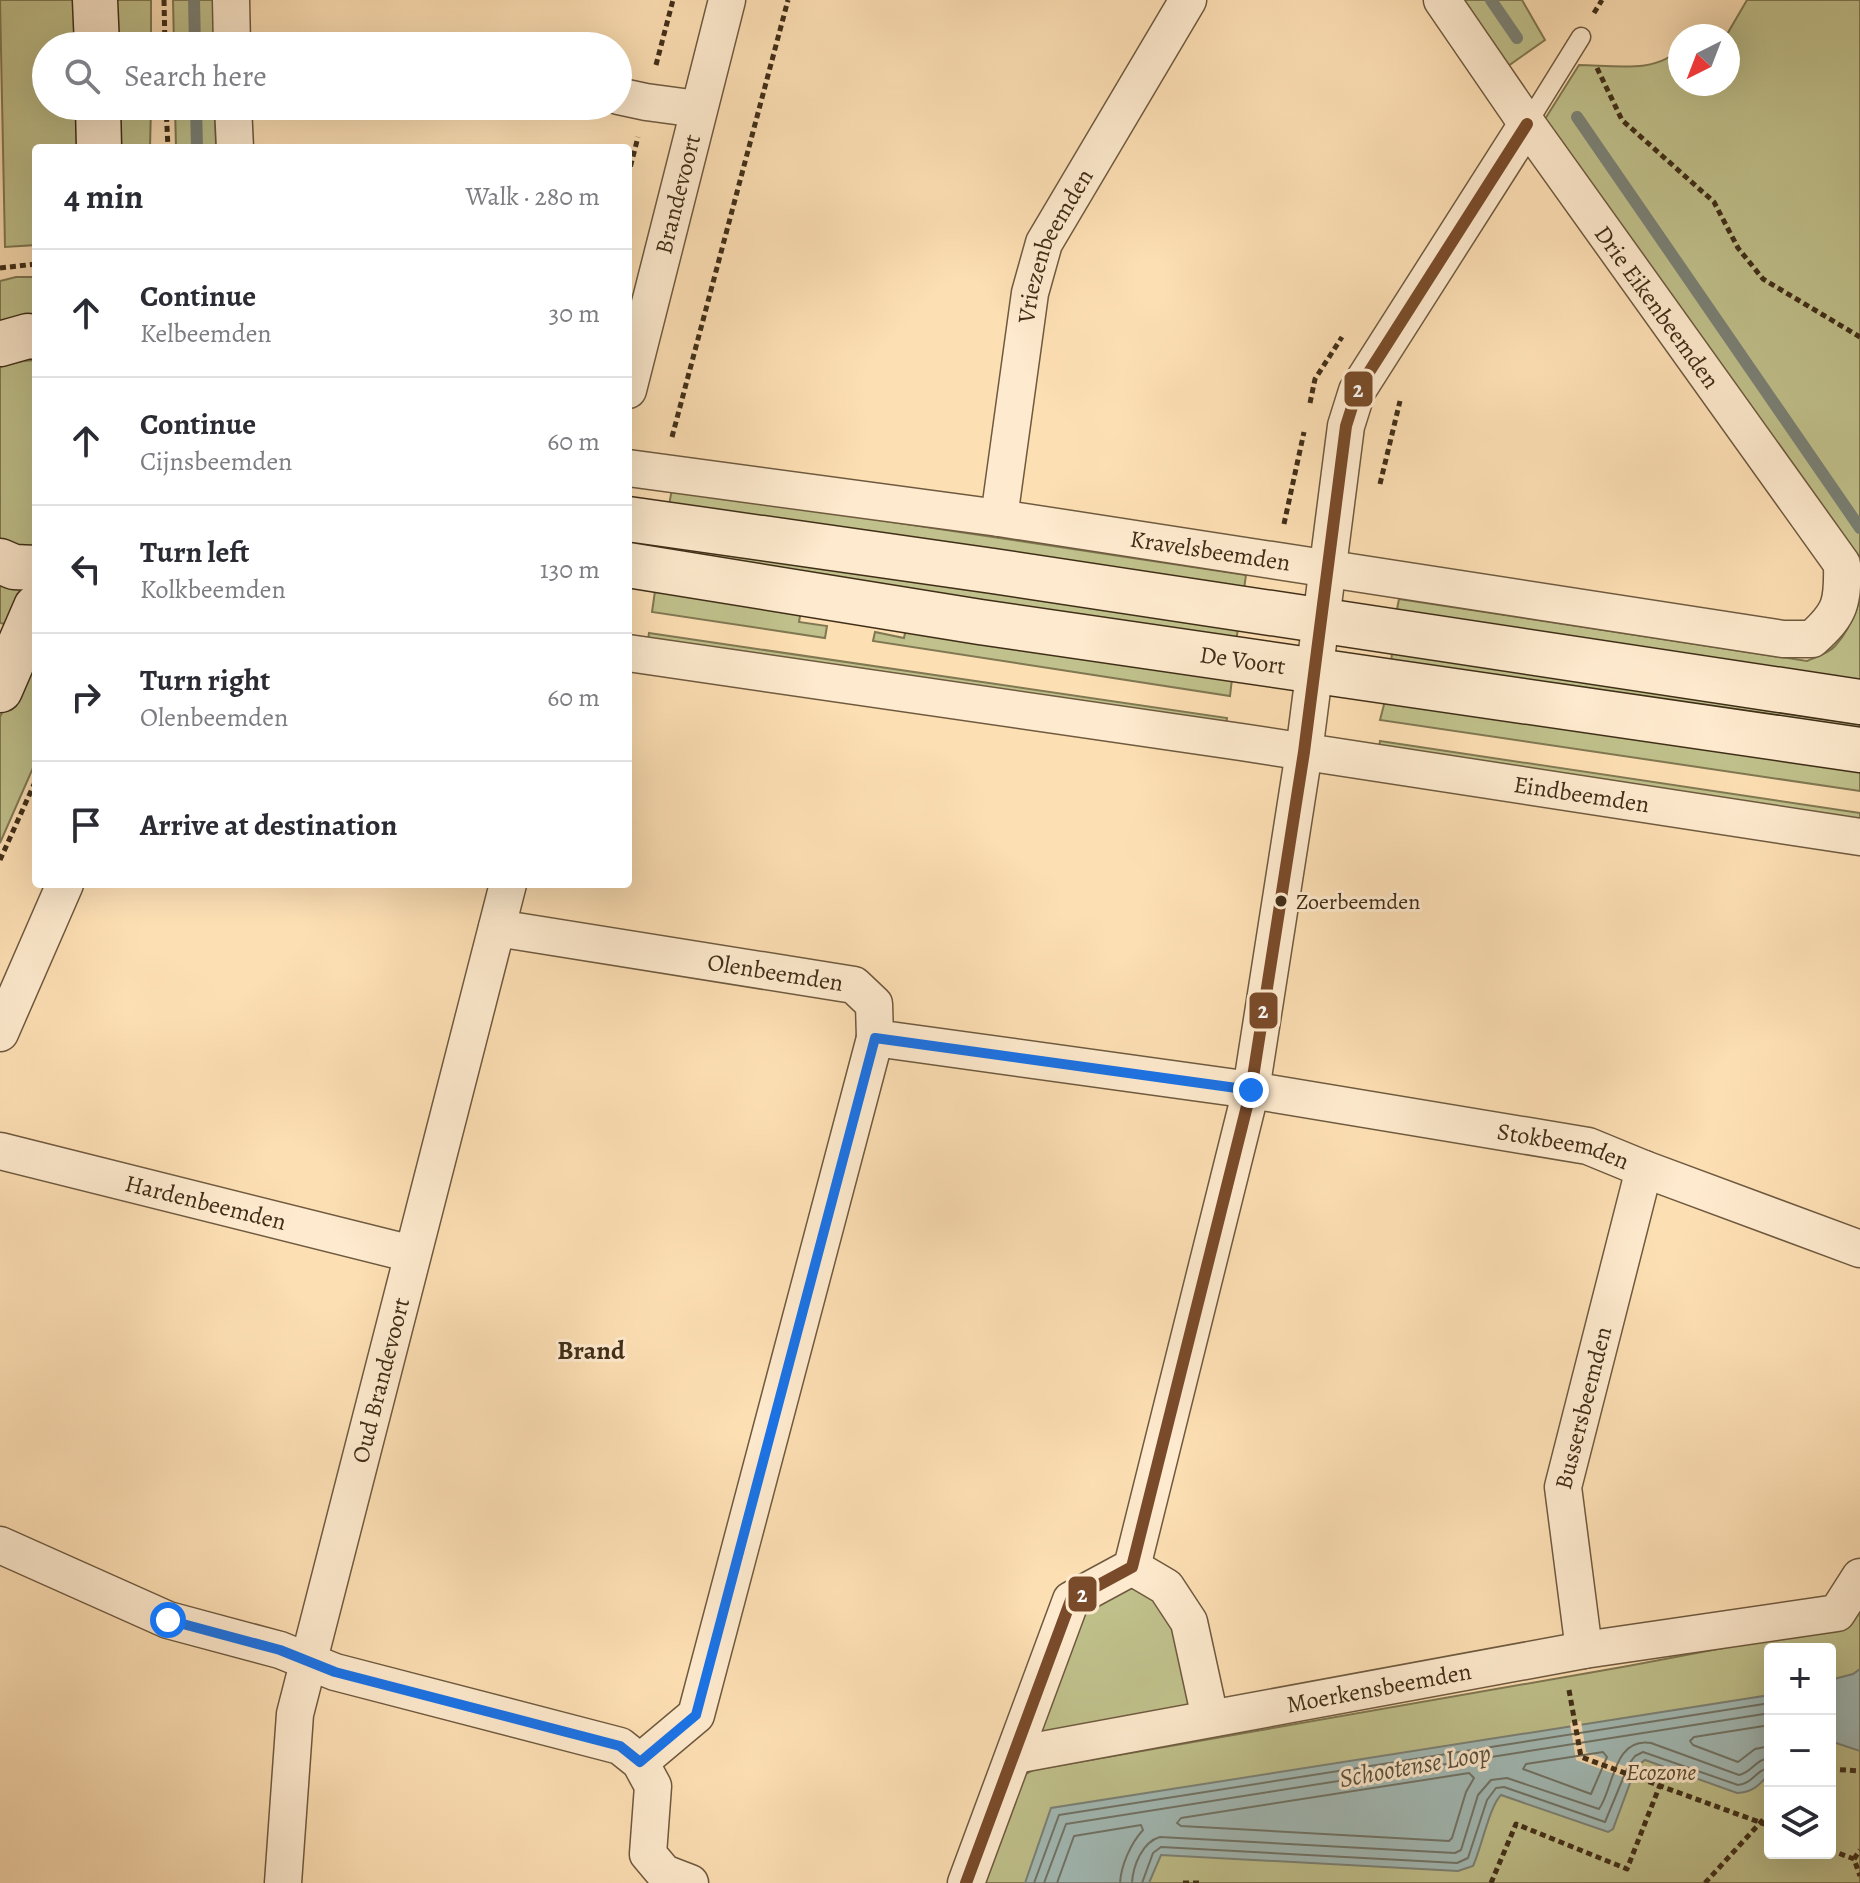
<!DOCTYPE html>
<meta charset="utf-8">
<style>
:root{--surface:#fff;--page:#f2f2f3;--text:#2b2b33;--muted:#7c7c81;--line:#e1e1e2}
body{margin:0;font-family:Alegreya,serif;background:var(--page);color:var(--text)}
.controls{position:absolute;right:24px;bottom:24px;display:grid;overflow:hidden;border-radius:8px;box-shadow:0 8px 32px #0002}
.controls button{width:72px;height:72px;display:grid;place-items:center;padding:0;border:0;border-bottom:2px solid var(--line);background:var(--surface);color:var(--text);font:40px sans-serif}
.compass{position:absolute;left:1668px;top:24px;width:72px;height:72px;border-radius:50%;background:var(--surface);box-shadow:0 8px 32px #0002;rotate:222deg}
.stop{position:absolute;width:24px;height:24px;margin:-18px;border:6px solid #1a73e8;border-radius:50%;background:#fff}
.stop.end{background:#1a73e8;border-color:#fff;box-shadow:0 2px 8px #0008}
.list{margin:0;padding:0;list-style:none}
h2{display:flex;justify-content:space-between;align-items:center;height:104px;margin:0;padding:0 32px;font-size:34px}
h2 small{font-size:26px;font-weight:400;color:var(--muted)}
.list li{display:grid;grid-template-columns:52px 1fr auto;gap:24px;align-items:center;box-sizing:border-box;height:128px;padding:0 32px;border-top:2px solid var(--line)}
.list b{display:block;font-size:30px;white-space:nowrap}
.list p{margin:0;font-size:26px;white-space:nowrap;color:var(--muted)}
.list em{font-size:26px;font-style:normal;color:var(--muted)}
.icon{flex:none;width:44px;height:44px;fill:none;stroke:currentColor;stroke-width:2;stroke-linecap:round;stroke-linejoin:round}
.map{position:relative;flex:none;width:1860px;height:1883px;overflow:hidden}
.search{position:absolute;background:var(--surface);box-shadow:0 8px 32px #0002;left:32px;top:32px;width:600px;height:88px;display:flex;align-items:center;gap:20px;box-sizing:border-box;padding:0 28px;border-radius:44px;color:var(--muted);font-size:30px}
.panel{position:absolute;background:var(--surface);box-shadow:0 8px 32px #0002;left:32px;top:144px;width:600px;height:744px;border-radius:8px}
.map>svg:first-child{display:block}
</style>
<div class="map">
<svg width="1860" height="1883" viewBox="0 0 1860 1883">
<rect width="100%" height="100%" fill="#fddfb4"/>
<filter id="stains"><feTurbulence type="fractalNoise" baseFrequency=".0025" numOctaves="4"/><feColorMatrix values="0 0 0 0 .2 0 0 0 0 .09 0 0 0 0 .02 0 0 0 .5 -.17"/></filter>
<radialGradient id="worn" r=".72"><stop offset=".6" stop-color="#630" stop-opacity="0"/><stop offset="1" stop-color="#630" stop-opacity=".3"/></radialGradient>
<g fill="#c0c18c" stroke="#807852" stroke-width="2" fill-rule="evenodd">
<path d="M0,0h83l2,46h-39v60h40l1,42h-51v97l-31,2z"/>
<path d="M105,0h46v46h-45z"/>
<path d="M173,0h41v46h-40z"/>
<path d="M1462,0h60l23,40 -37,26z"/>
<path d="M1747,0h113v695l-466,-71 5,-25 408,62c9,-4 22,-8 28,-15 22,-23 25,-54 24,-84l-314,-443 34,-54c31,0 80,10 101,-18v37h48v-48h-2z"/>
<path d="M108,106h43l-1,42h-41z"/>
<path d="M175,106h40l1,42h-40z"/>
<path d="M16,277h20v41l-36,5v-42z"/>
<path d="M36,360v188l-25,-3 -11,-5v-173l23,-6z"/>
<path d="M672,489l574,86 -4,28 -575,-87z"/>
<path d="M663,536l576,88 -4,22 -575,-85z"/>
<path d="M656,584l146,21 -3,17 28,4 -2,12 -173,-26z"/>
<path d="M0,585l28,5 -13,36 -15,-3z"/>
<path d="M908,619l325,51 -3,26 -357,-55 2,-9 29,6z"/>
<path d="M649,633l578,85 -2,13 -578,-84z"/>
<path d="M1393,644l467,70v29l-470,-71z"/>
<path d="M26,659l10,1v101l-36,82v-126z"/>
<path d="M1387,693l473,71v27l-480,-71z"/>
<path d="M1380,741l480,72v15l-482,-73z"/>
<path d="M1132,1584l23,13 20,30 18,80 -156,28 46,-124z"/>
<path d="M1860,1600v283h-881l43,-107 11,-6 595,-104 206,-39zM1770,1649h60v204h-60z"/>
</g>
<g fill="#a2bab6" stroke="#7b8277" stroke-width="2">
<path d="M1860,1669v82l-30,-10v-61l23,-6z"/>
<path d="M1770,1695v78c-11,12 -16,19 -33,20l-92,-33 -9,7 -23,62 -5,3 -107,-37c-11,10 -20,54 -28,71l-15,5 -297,-16 -12,28h-124l26,-75z"/>
</g>
<path fill="#fddfb4" d="M1581,1721l5,31 52,19 -4,10 -58,-21 -6,-37z"/>
<g fill="none" stroke-linecap="round" stroke-linejoin="round">
<g stroke="#717467" stroke-width="2">
<path d="M1770,1725l-76,12 -4,4 3,4 45,17 17,-13 15,-3"/>
<path d="M1603,1752l4,5 -16,37 -68,-25 3,-5z"/>
<path d="M1469,1773l5,5 -8,14 -14,46 -3,3 -268,-15 -4,-3 4,-5z"/>
<path d="M1034,1883l25,-68 711,-112"/>
<path d="M1044,1883l22,-59 704,-111"/>
<path d="M1057,1883l17,-47 67,-11 2,5c-12,13 -22,35 -23,53"/>
<path d="M1132,1883c1,-17 10,-41 28,-46l295,16 6,-3 17,-55 13,-15 16,-2 92,31c15,-21 14,-72 52,-66l88,32c13,-2 16,-16 31,-17"/>
<path d="M1142,1883l11,-30 8,-6 296,16 11,-5 19,-58 9,-12 8,-1 101,35 24,-58 6,-8 8,-4 95,33c15,-1 18,-16 32,-17"/>
</g>
<g stroke="#7b8277" stroke-width="12">
<path d="M194,0l1,46"/>
<path d="M1491,0l26,38"/>
<path d="M196,106l1,42"/>
<path d="M1577,117l283,411"/>
</g>
<g stroke="#6f5a3f" stroke-width="21">
<path id="lane" d="M1527,124l54,-87"/>
</g>
<g stroke="#6f5a3f" stroke-width="39">
<g id="street">
<path d="M231,0l1,46"/>
<path d="M618,96l28,6 52,7"/>
<path d="M233,106l2,42"/>
<path id="s1" d="M628,390l99,-390"/>
<path id="s2" d="M628,468l371,50 784,121h29c29,-26 31,-36 30,-75l-315,-440 -85,-124"/>
<path id="s3" d="M999,518l31,-225 14,-50 144,-243"/>
<path id="s4" d="M628,653l613,89 619,95"/>
<path id="s5" d="M497,928l357,57 20,19 1,34 376,52 337,56 56,23 216,80"/>
<path d="M0,1033l65,-149"/>
<path id="s6" d="M0,1151l412,103"/>
<path d="M0,1545l168,75 112,30 55,22 285,74 20,16 13,24 -5,68 16,19 26,10"/>
<path d="M1132,1567l34,20 23,35 21,96"/>
<path id="s7" d="M1584,1650l-21,-163 81,-318"/>
<path id="s8" d="M1015,1755l569,-105 253,-37 23,-36"/>
<path d="M640,1762l56,-47 179,-677"/>
<path id="s9" d="M283,1883l12,-169 213,-830"/>
<path d="M966,1883l105,-283 61,-33 119,-477 53,-338 42,-326 11,-35 170,-267"/>
</g>
</g>
<g stroke="#402e18" stroke-width="47">
<g id="secondary">
<path d="M95,0l2,46"/>
<path d="M98,106l1,42"/>
<path d="M0,344l28,-8 8,1"/>
<path d="M628,519l365,52 867,131"/>
<path d="M0,561l14,6 22,1"/>
<path id="s10" d="M628,565l352,57 880,128"/>
<path d="M0,690l36,-83"/>
</g>
</g>
<g stroke="#402e18" stroke-width="5" stroke-dasharray="6 4" stroke-linecap="butt">
<path d="M164,0l1,46"/>
<path d="M1594,13l8,-13"/>
<path d="M656,65l17,-65"/>
<path d="M1597,68l25,52 92,82 24,46 25,31 97,58"/>
<path d="M166,106l2,42"/>
<path d="M628,176l10,-39"/>
<path d="M0,268l36,-4"/>
<path d="M1310,403l5,-24 27,-42"/>
<path d="M672,437l116,-437"/>
<path d="M1380,484l20,-83"/>
<path d="M1284,524l20,-92"/>
<path d="M0,860l36,-80"/>
<path d="M1569,1690l12,67 189,69"/>
<path d="M1830,1769l30,2"/>
<path d="M1830,1850l24,9 6,17"/>
<path d="M1854,1859l6,-9"/>
<path d="M1183,1883h18"/>
<path d="M1491,1883l25,-59 111,45 33,-84"/>
<path d="M1705,1883l65,-71"/>
</g>
<use href="#lane" stroke="#feeace" stroke-width="18"/>
<use href="#street" stroke="#feeace" stroke-width="36"/>
<use href="#secondary" stroke="#feeace" stroke-width="44"/>
<g stroke="#feeace" stroke-width="18">
<path id="bus-1" d="M966,1883l105,-283 61,-33 119,-477 53,-338 42,-326 11,-35 170,-267"/>
</g>
<use href="#bus-1" stroke="#7a4b2a" stroke-width="12"/>
</g>
<g fill="none" stroke-linecap="round" stroke-linejoin="round">
<path stroke="#1a73e8" stroke-width="10" d="M168,1620l112,30 55,22 285,74 20,16 56,-47 179,-677 376,52"/>
</g>
<circle fill="#402e18" stroke="#feeace" stroke-width="3" cx="1281" cy="901" r="7"/>
<g text-anchor="middle" stroke-width="6" stroke-linejoin="round" paint-order="stroke">
<g font-size="22" fill="#402e18" stroke="#feeace" text-anchor="start">
<text x="1296" y="909">Zoerbeemden</text>
</g>
<g font-size="24" fill="#402e18" stroke="#feeace">
<text dy="8" stroke="none"><textPath href="#s1" startOffset="202">Brandevoort</textPath></text>
<text dy="8" stroke="none"><textPath href="#s3" startOffset="280">Vriezenbeemden</textPath></text>
<text transform="translate(1657 307) rotate(54)" y="8">Drie Eikenbeemden</text>
<text dy="8" stroke="none"><textPath href="#s2" startOffset="588">Kravelsbeemden</textPath></text>
<text dy="8" stroke="none"><textPath href="#s10" startOffset="622">De Voort</textPath></text>
<text dy="8" stroke="none"><textPath href="#s4" startOffset="964">Eindbeemden</textPath></text>
<text dy="8" stroke="none"><textPath href="#s5" startOffset="282">Olenbeemden</textPath></text>
<text dy="8" stroke="none"><textPath href="#s5" startOffset="1120">Stokbeemden</textPath></text>
<text dy="8" stroke="none"><textPath href="#s6" startOffset="212">Hardenbeemden</textPath></text>
<text dy="8" stroke="none"><textPath href="#s9" startOffset="514">Oud Brandevoort</textPath></text>
<text dy="8" stroke="none"><textPath href="#s7" startOffset="246">Bussersbeemden</textPath></text>
<text dy="8" stroke="none"><textPath href="#s8" startOffset="370">Moerkensbeemden</textPath></text>
</g>
<g font-size="24" font-style="italic" fill="#5a4b2f" stroke="#feeace">
<text x="1661" y="1780">Ecozone</text>
</g>
<g font-size="26" font-weight="bold" fill="#402e18" stroke="#feeace">
<text x="591" y="1359">Brand</text>
</g>
<g font-size="26" font-style="italic" fill="#585140" stroke="#feeace">
<text transform="translate(1415 1765) rotate(-10)" y="9">Schootense Loop</text>
</g>
</g>
<g stroke="#feeace" stroke-width="3">
<rect x="1343" y="370" width="31" height="38" rx="8" fill="#7a4b2a"/>
<rect x="1248" y="991" width="31" height="39" rx="8" fill="#7a4b2a"/>
<rect x="1067" y="1575" width="31" height="38" rx="8" fill="#7a4b2a"/>
</g>
<g font-size="22" text-anchor="middle" font-weight="bold" fill="#fff">
<text x="1358" y="397">2</text>
<text x="1263" y="1018">2</text>
<text x="1082" y="1602">2</text>
</g>
<rect width="100%" height="100%" filter="url(#stains)"/>
<rect width="100%" height="100%" fill="url(#worn)"/>
</svg>
<div class="controls">
<button>+</button>
<button>−</button>
<button><svg class="icon" aria-label="layers" viewBox="0 0 24 24"><path d="M12 4l9 5-9 5-9-5zM3 14l9 5 9-5"/></svg></button>
</div>
<svg class="compass" viewBox="-18 -18 36 36"><path d="M0-13l5 13h-10z" fill="#e53935"/><path d="M0 13l5-13h-10z" fill="#7c7c81"/></svg>
<div class="stop" style="left:168px;top:1620px"></div>
<div class="stop end" style="left:1251px;top:1090px"></div>
<div class="search"><svg class="icon" aria-label="search" viewBox="0 0 24 24"><circle cx="10" cy="10" r="6"/><path d="M15 15l6 6"/></svg>Search here</div>
<section class="panel">
<h2>4 min<small>Walk · 280 m</small></h2>
<ul class="list">
<li><svg class="icon" aria-label="ahead" viewBox="0 0 24 24"><path d="M12 20V5M6 11l6-6 6 6"/></svg><div><b>Continue</b><p>Kelbeemden</p></div><em>30 m</em></li>
<li><svg class="icon" aria-label="ahead" viewBox="0 0 24 24"><path d="M12 20V5M6 11l6-6 6 6"/></svg><div><b>Continue</b><p>Cijnsbeemden</p></div><em>60 m</em></li>
<li><svg class="icon" aria-label="left" viewBox="0 0 24 24"><path d="M17 20v-9H6M10 6l-5 5 5 5"/></svg><div><b>Turn left</b><p>Kolkbeemden</p></div><em>130 m</em></li>
<li><svg class="icon" aria-label="right" viewBox="0 0 24 24"><path d="M7 20v-9h11M14 6l5 5-5 5"/></svg><div><b>Turn right</b><p>Olenbeemden</p></div><em>60 m</em></li>
<li><svg class="icon" aria-label="arrive" viewBox="0 0 24 24"><path d="M6 21V4h12l-3 4 3 4H6"/></svg><div><b>Arrive at destination</b></div></li>
</ul>
</section>
</div>
